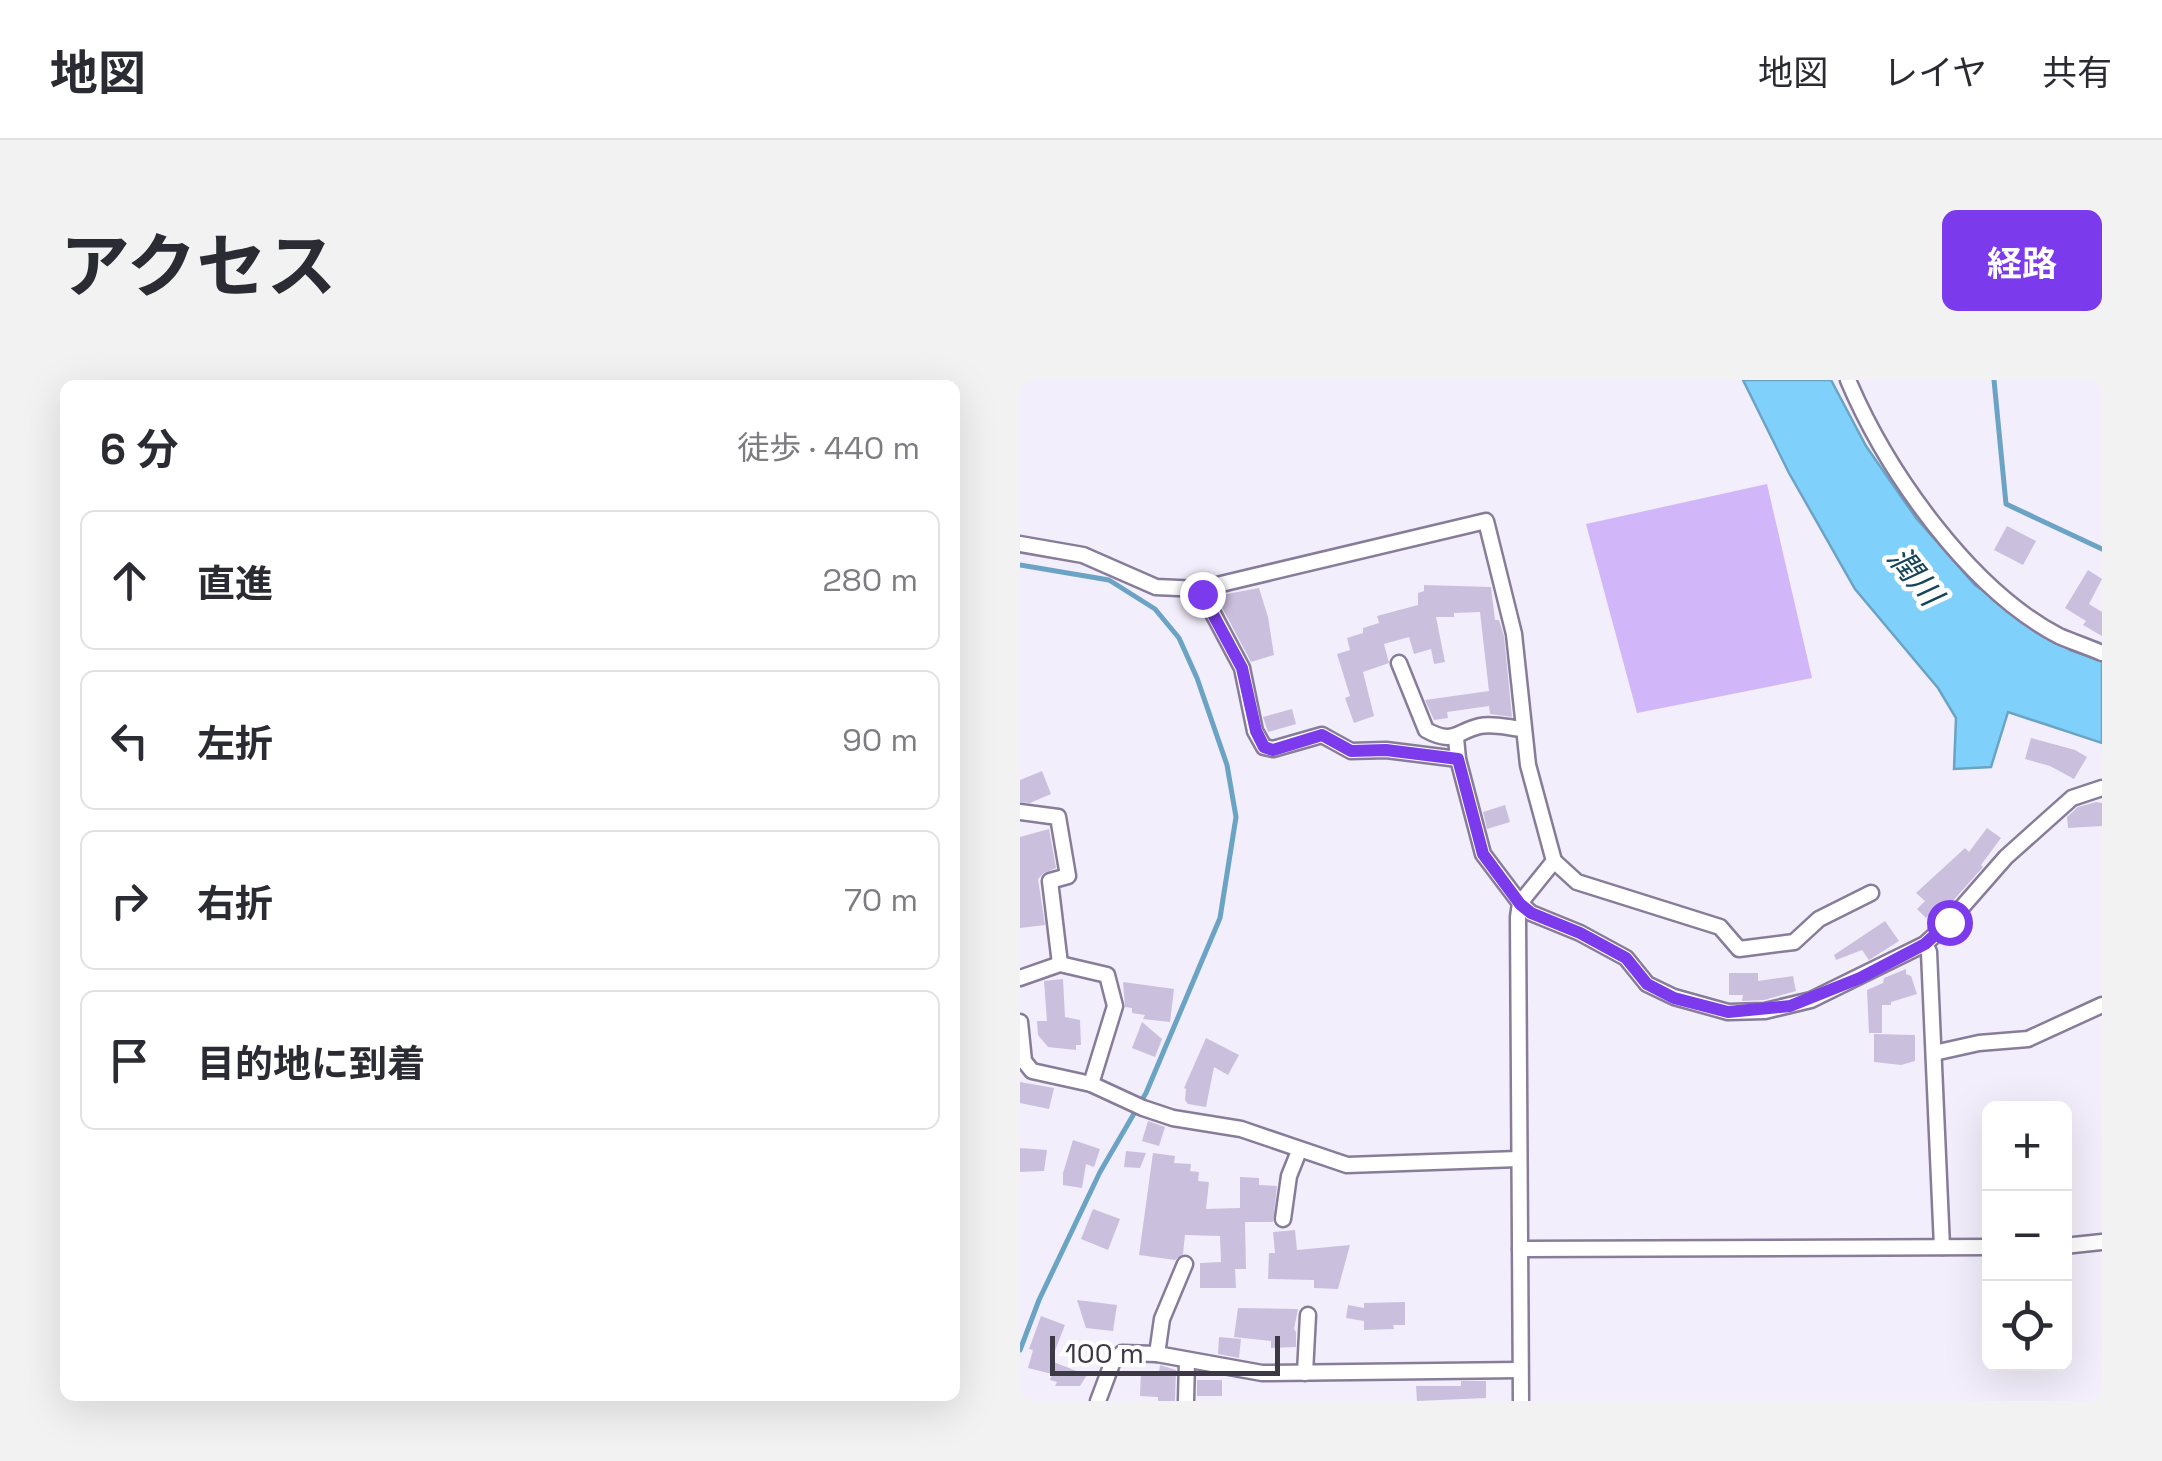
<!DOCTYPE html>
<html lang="ja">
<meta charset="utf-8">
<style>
:root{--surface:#fff;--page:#f2f2f3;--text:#2b2b33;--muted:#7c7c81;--line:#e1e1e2;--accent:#7c3aed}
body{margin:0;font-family:"Space Grotesk","Noto Sans JP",sans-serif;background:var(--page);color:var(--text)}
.controls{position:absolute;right:30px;bottom:30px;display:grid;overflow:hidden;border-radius:15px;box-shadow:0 10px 40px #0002}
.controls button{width:90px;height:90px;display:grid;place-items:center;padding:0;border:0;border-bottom:2px solid var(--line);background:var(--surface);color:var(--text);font:50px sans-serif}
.scale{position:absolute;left:30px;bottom:25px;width:230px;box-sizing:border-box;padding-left:10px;border:5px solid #3c3844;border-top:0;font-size:28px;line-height:35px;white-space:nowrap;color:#3c3844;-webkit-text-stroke:8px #fefefe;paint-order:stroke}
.stop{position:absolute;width:30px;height:30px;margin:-22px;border:8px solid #7c3aed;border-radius:50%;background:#fff}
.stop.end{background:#7c3aed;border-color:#fff;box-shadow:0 2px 10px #0008}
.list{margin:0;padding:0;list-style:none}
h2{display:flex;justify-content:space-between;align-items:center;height:130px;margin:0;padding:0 40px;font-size:42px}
h2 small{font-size:32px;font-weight:400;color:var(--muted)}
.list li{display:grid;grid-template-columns:65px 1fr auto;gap:30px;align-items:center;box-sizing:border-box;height:140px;margin:0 20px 20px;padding:0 20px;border:2px solid var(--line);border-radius:15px}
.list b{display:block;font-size:38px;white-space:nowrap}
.list em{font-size:32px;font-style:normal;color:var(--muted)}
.icon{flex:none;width:55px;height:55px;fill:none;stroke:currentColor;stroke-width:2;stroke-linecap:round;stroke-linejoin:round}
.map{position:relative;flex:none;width:1082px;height:1021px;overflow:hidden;border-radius:15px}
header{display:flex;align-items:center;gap:60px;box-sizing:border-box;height:140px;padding:0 50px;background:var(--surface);border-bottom:2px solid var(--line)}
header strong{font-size:48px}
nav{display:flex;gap:55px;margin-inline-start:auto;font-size:35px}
.intro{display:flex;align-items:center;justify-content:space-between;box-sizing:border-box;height:240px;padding:0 60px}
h1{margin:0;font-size:70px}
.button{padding:25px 45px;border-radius:15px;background:var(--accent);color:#fff;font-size:35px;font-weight:700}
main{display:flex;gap:60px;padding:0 60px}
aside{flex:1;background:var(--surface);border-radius:15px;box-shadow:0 10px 40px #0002}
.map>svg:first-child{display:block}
</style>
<header>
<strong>地図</strong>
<nav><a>地図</a><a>レイヤ</a><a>共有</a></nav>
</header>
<div class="intro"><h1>アクセス</h1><a class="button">経路</a></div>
<main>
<aside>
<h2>6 分<small>徒歩 · 440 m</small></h2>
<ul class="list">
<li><svg class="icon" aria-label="ahead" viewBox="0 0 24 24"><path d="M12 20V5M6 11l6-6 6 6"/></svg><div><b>直進</b></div><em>280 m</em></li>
<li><svg class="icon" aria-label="left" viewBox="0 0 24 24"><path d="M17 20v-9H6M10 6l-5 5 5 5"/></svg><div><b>左折</b></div><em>90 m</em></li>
<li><svg class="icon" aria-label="right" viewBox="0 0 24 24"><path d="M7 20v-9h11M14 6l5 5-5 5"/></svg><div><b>右折</b></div><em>70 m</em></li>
<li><svg class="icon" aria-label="arrive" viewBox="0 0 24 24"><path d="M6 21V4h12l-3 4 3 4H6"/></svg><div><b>目的地に到着</b></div></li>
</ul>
</aside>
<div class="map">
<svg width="1082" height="1021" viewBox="0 0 1082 1021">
<rect width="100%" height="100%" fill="#f3eefb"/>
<path fill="#d2b6fa" d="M747,104l45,194 -175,35 -51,-189z"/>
<path fill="#7fd1fb" stroke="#6ba3c4" stroke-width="2.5" d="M723,0h88l35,66 50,72 59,67 95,65 32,11v82l-94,-31 -17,55 -37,2 2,-51 -18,-30 -83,-99 -66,-116z"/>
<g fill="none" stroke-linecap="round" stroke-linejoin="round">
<g stroke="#6ba3c4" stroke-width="5">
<path d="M974,0l12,124 96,45"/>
<path d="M0,185l89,15 46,29 24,29 18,40 30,87 9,52 -16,101 -74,175 -46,79 -61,128 -19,50"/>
</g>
</g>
<g fill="#cbbfde">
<path d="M987,146l29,15 -13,24 -29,-15z"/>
<path d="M1068,190l14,9 -13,25 13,8v24l-19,-11 3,-4 -21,-13z"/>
<path d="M404,205l67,2 4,33h4l5,16 8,81 -22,-3 -1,-8 -42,6 1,6 -14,2 -9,-20 64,-9 -9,-79 -26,1v4h-18l9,45 -11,2 -3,-15 -17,5 -5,-17 -25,7 5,19 -26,9 11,44 -20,7 -9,-25 5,-2 -13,-42 13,-4 -3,-12 16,-5v-5l16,-5 -2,-7 41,-11v-12l6,-2z"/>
<path d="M239,208l9,29 6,38 -23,7 -35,-66z"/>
<path d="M272,329l4,15 -28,8 -5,-15z"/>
<path d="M1011,358l44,12 12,7 -13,22 -24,-13 -25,-7z"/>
<path d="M22,391l9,23 -21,9 -10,-1v-22z"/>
<path d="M1076,422l6,1v23l-34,2 -1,-11 11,-10z"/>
<path d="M485,425l5,17 -23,7 -4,-17z"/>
<path d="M967,448l14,10 -20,27 2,2 -40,45 -5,-5 -12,11 -9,-9 8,-8 -9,-8 49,-45 4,4z"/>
<path d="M29,449l7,39 -12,5 -6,6 7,46 -25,3v-91z"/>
<path d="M865,541l14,20 -30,19 -7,-10 -26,10 -2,-5z"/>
<path d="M886,589v5l5,2 6,18 -26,8v3h-9v28h-13l-2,-43 16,-7 1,-5z"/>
<path d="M709,593h29v8l35,-5 3,15 -32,9 -22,1 1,-6h-14z"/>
<path d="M43,599l2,38 15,3 1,25h-5v5l-28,-3 -10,-12 -1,-14h10l-3,-40z"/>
<path d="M103,602l51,7 -4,33 -27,-3 2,-4 -13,-2v-5l-7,-1z"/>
<path d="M122,642l20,17 -7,18 -23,-9z"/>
<path d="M854,654l41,1v26l-14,4 -27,-3z"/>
<path d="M186,658l33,17 -11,20 -14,-8 -8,40 -18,-3 -3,-4 1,-11 -2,-1z"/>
<path d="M0,702l34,6 -5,21 -29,-6z"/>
<path d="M128,741l17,6 -6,19 -17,-5z"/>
<path d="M53,760l27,9 -6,18 -8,-3 -4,24 -19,-3v-12z"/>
<path d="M0,768l27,2 -3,21 -24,1z"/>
<path d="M106,771l20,2 -6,15 -16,-1z"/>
<path d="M133,773l22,3 -1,7 17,1 -1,7 9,1 -1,9 11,1 -3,27 34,-1v-31l19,1v7l18,1 -4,36h-28l1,47h-11l1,19h-36v-25l21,-1 -1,-26 -35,-1 -2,19 -8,6 -36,-5z"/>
<path d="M73,829l27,10 -12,31 -27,-11z"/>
<path d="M275,850l2,20 53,-5 -12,44 -24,-1v-8l-46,-1 1,-26h6l-2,-21z"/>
<path d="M57,920l40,5 -4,26 -27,-3z"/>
<path d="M385,922v23h-12l1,4 -30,1v-9l-18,-3 2,-13 16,3v-5z"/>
<path d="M218,928l60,1 -4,20 2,3v15l-25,1v-7l-37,-4z"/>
<path d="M21,936l24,9 -14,36 36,14 -7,11h-25l2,-4 -7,-2 2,-6 -24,-6 5,-18 -4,-1z"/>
<path d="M199,957l22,2 -2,19 -21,-4z"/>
<path d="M140,985l16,5 -1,31h-17v-4l-18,-1 1,-25 18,1z"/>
<rect x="177" y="1000" width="25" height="16"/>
<path d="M441,1001h25v17l-69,3 -1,-15h45z"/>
</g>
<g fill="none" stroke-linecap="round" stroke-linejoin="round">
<g stroke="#877c99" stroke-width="19">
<g id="street">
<path d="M828,0c39,92 121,209 211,256 14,6 29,11 43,17"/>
<path d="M0,164l63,11 73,32 44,2 286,-68 28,113 14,131 26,96 -34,42 -2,14 3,484"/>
<path d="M180,209l42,79 13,63 9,16 9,2 49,-14 29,16 35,-1 72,9"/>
<path d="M379,283l27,67c28,15 29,2 54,-4 13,-3 30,2 43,3"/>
<path d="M436,358l2,21 25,95 37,49 11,10 49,20 46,25 21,26 27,13 54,15 37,-1 46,-11 114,-56 24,-22 57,-65 66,-59 30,-10"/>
<path d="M0,432l38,5 10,59 -18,5 10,83"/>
<path d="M534,481l23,21 143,45 19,22 55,-7 25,-23 52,-26"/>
<path d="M905,564l4,8 13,295"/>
<path d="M0,598l40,-14 47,11 8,31 -24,78"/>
<path d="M0,642l4,39 8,10 59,13 52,24 30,10 68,11 106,36 171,-6"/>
<path d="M914,673l45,-10 49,-4 74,-34"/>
<path d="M263,839l6,-43 10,-25"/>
<path d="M1044,866l38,-4"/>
<path d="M500,869l469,-2"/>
<path d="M137,974l5,-35 23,-55"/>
<path d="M285,993l3,-58"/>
<path d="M78,1021l15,-40 9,-8 35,1 105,19 258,-3"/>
<path d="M166,1021l1,-41"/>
</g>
</g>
<use href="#street" stroke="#fff" stroke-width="14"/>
</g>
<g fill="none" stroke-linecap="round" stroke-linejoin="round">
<path stroke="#7c3aed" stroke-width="12" d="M182,214l40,74 14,63 8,16 9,3 49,-15 29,16 35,-1 72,9 25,95 37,50 11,9 49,20 46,25 21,26 27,14 54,14 62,-6 70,-28 65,-34 24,-22"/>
</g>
<g text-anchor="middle" stroke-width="9" stroke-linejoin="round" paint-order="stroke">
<g font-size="32" font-style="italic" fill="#16445a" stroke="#fefefe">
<text transform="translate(895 196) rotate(51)" y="11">潤川</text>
</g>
</g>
</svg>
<div class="controls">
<button>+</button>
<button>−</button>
<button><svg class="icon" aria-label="locate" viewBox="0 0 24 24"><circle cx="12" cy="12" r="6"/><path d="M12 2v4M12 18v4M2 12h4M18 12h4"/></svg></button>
</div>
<div class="scale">100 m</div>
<div class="stop" style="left:929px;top:542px"></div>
<div class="stop end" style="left:182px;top:214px"></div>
</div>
</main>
